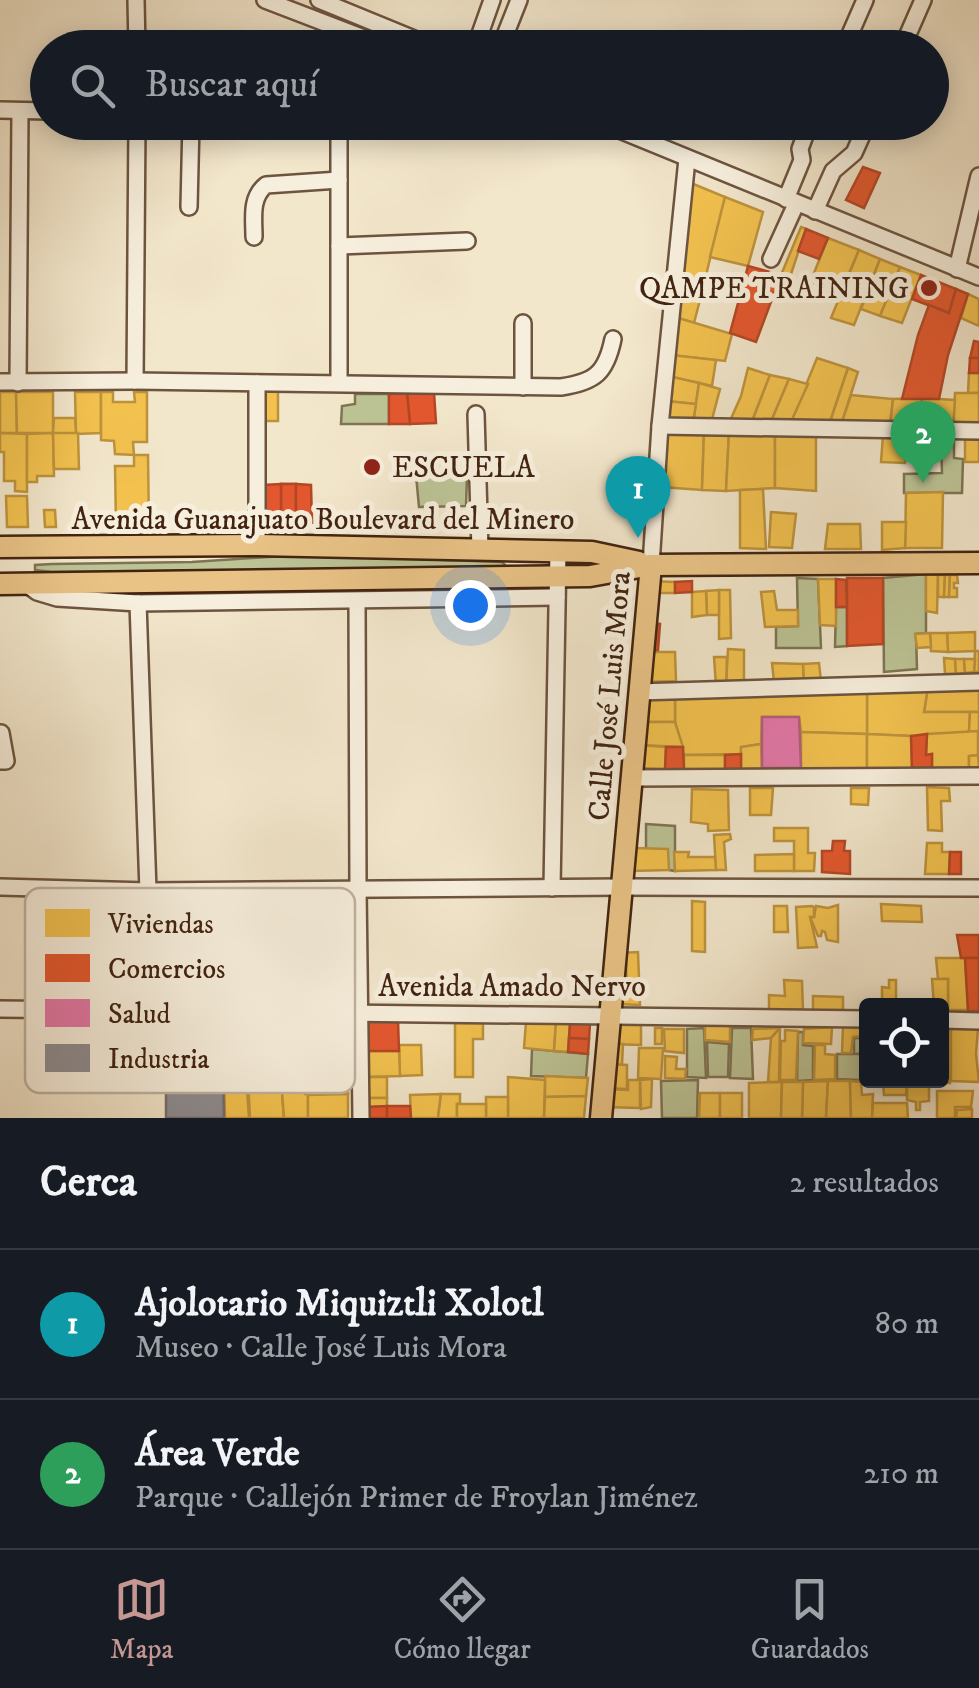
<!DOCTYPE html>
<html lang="es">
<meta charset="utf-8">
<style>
:root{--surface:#171b24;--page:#20242c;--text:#f1f3f6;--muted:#9ea1a6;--line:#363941;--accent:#c59692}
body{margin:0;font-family:"IM FELL DW Pica",serif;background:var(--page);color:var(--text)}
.controls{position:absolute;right:30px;bottom:30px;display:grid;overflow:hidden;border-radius:10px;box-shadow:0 5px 25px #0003}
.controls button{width:90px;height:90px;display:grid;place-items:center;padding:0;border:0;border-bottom:2px solid var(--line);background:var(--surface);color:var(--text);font:50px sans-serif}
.you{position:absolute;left:470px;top:605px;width:35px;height:35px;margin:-25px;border:8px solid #fff;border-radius:50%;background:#1a73e8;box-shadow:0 0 0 15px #1a73e833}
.badge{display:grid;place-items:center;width:65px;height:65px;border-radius:50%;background:var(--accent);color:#fff;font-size:32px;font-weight:700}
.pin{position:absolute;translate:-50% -82px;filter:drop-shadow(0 2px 5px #0008)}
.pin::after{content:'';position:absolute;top:52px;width:35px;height:30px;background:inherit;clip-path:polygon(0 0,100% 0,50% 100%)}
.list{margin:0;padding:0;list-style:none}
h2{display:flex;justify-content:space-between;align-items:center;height:130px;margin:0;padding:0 40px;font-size:42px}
h2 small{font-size:32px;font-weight:400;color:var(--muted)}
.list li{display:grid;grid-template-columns:65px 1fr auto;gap:30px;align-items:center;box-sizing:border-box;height:150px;padding:0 40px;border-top:2px solid var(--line)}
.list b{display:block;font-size:38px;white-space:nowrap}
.list p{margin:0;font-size:32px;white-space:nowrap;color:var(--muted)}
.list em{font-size:32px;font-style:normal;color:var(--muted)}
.icon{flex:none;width:55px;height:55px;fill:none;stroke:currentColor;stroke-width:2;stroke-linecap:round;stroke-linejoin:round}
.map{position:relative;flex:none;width:979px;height:1118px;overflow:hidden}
.search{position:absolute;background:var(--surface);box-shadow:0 5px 25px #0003;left:30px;right:30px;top:30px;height:110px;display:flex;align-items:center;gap:25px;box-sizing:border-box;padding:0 35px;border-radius:55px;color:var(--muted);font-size:38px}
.sheet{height:430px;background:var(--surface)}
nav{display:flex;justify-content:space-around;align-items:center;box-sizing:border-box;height:140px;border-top:2px solid var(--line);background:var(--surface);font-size:28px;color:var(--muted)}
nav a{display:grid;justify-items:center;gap:5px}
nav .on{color:var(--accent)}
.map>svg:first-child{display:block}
</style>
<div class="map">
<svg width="979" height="1118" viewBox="0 0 979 1118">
<rect width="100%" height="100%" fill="#f2e6cb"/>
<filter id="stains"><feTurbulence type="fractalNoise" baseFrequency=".002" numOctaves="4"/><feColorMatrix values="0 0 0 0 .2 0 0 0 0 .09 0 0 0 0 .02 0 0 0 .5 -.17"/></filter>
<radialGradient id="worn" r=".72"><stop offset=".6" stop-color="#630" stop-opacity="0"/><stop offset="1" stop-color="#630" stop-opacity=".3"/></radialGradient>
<g fill="#bcc496" stroke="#7e7453" stroke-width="2.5">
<path d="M355,394h34v30h-48l1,-18 13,-2z"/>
<path d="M941,437h13v21l9,1 -1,34h-58v-19l38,-1z"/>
<path d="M416,475l51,2 -1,29 -47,1z"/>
<path d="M299,555l203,7 3,3 -2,3 -451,4 -17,-2v-5l17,-1 140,-2z"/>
<path d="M926,574v59l-10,1 1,35 -33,3 -1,-94z"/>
<path d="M797,578l21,1 3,69h-45v-21l22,-1z"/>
<path d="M836,607h11v39l-12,1z"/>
<path d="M646,824l29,2v45l-6,-1 -23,-22z"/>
<path d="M704,1028l2,50 -19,-1v-48z"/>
<path d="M732,1028h19l2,51 -23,-1z"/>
<path d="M798,1032h5v13l10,1v34l-16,1z"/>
<path d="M854,1038h12v15l-11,1h11v26l14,1 -43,-2v-25h17z"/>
<path d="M707,1042l22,2 -1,33h-20z"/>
<path d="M532,1049l56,5 -2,24 -55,-2z"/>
<path d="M698,1080l-1,38h-35l-1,-37z"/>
</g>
<g fill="#f2c14e" stroke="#bd923b" stroke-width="2.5">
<path d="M691,183l34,14 -24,99 -22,-7z"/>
<path d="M725,197l38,15 -15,54 -38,-9z"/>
<path d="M801,227l5,2 -16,48 -9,-2z"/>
<path d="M828,238l31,12 -19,44 -30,-11z"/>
<path d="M859,250l21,9 -26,66 -23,-7z"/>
<path d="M880,259l20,8 -20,49 -19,-7z"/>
<path d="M900,267l21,8 -19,48 -22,-7z"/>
<path d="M679,289l22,7 -7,27 -19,-6z"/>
<path d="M968,294l11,5v27l-18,-8z"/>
<path d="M675,317l57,17 -7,27 -54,-6z"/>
<path d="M671,355l45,5 -4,26 -44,-10z"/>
<path d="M817,358l31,10 -19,57 -39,-1z"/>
<path d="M748,368l22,7 -19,49 -22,-1 12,-27z"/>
<path d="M848,368l10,4 -17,53h-12z"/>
<path d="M969,373h10v20h-11z"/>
<path d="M770,375l19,4 -19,45h-19z"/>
<path d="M668,376l31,7 -3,21 -30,-3z"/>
<path d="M789,379l19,5 -18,40h-20z"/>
<path d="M699,383l21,6 -9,34h-18z"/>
<path d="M278,391v30h-18v-29z"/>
<path d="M0,392h16l1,41h-17z"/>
<path d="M16,392h37v41h-36z"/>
<path d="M75,392h26v41l-25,1z"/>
<path d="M101,392h12v10h22l-1,-10h13v50h-14l1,13 -19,-1 -1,-13 -13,-1z"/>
<path d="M955,393h24v35l-26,-1z"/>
<path d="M851,395l42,4 -3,27 -49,-1z"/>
<path d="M922,398l33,2 -2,27h-35z"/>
<path d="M922,398l-4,29 -28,-1 3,-27z"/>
<path d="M666,401l30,3 -3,19 -30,-1z"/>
<path d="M54,418h21l1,16 -23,-1z"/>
<path d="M666,429l38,3 -2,58 -41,-3z"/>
<path d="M704,432l25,1 -3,58 -24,-1z"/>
<path d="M0,433l27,1v58l-12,-1v-10h-11v-29h-4z"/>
<path d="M53,433l1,43h-17v6h-10v-48z"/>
<path d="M53,433h25l1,36h-25z"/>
<path d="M729,433l46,1v54l-49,3z"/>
<path d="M775,434l41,1v56l-41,-3z"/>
<path d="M883,435h23l-1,28 -24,-1z"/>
<rect x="965" y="436" width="14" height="26"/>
<path d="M134,455h14l1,72h-33l-1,-61h19z"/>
<path d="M763,489l3,60 -26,-1v-58z"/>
<path d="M943,492l-1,56h-37l1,-55z"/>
<path d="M6,496h21l1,31h-21z"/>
<path d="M44,510h11l1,17h-11z"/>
<path d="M771,512l25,2 -4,34 -23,-1z"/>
<path d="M882,522h24l-1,26 -23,2z"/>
<path d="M828,524h32l1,25h-36z"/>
<path d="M926,574l12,1 -1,38 -11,-2z"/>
<path d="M938,575h7l-1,22h-6z"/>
<path d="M945,575h5l-1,22h-5z"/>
<path d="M950,575h7l1,8h-4v5h3v9h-8z"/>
<path d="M818,579h18v47l-16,-1z"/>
<path d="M650,581l25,1v11h-27z"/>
<path d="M719,590h11l1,48 -12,1z"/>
<path d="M719,590v25h-12l-1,-24z"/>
<path d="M706,591l1,24 -15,2v-25z"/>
<path d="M774,591l3,19h21v16l-33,1 -4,-35z"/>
<path d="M975,632v19l-27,1 -1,-19z"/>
<path d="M930,633h17l1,19 -17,-1z"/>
<path d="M930,633l1,14 -14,1 -2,-14z"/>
<path d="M728,649l16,1v35h-18z"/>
<path d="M975,651h4v21h-5z"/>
<path d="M646,652h29l1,29 -31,1z"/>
<path d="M714,657h13l-1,28 -10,1z"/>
<path d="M944,658l11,1 1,15h-11z"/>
<path d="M955,659h9l1,14 -9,1z"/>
<path d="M964,659h11l-1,13 -9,1z"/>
<path d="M772,663l31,1 1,17 -30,1z"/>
<path d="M819,663l2,18h-17l-1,-17z"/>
<path d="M979,685v27h-55l4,-25z"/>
<path d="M928,687l-4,25h46l-1,20 -58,4 -44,-2v-45z"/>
<path d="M867,689v45l-66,-2 -2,-15h-37l-1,27 -20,3v7l-57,1 -9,-33v-25z"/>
<path d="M675,697v25h-36l1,-24z"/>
<path d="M970,712h9v43l-1,-24 -9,1z"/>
<path d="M639,722h36l8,25 -45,-2z"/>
<path d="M978,731v24l-9,1v12h-37v-14l-6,1 1,-21z"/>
<path d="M801,732l66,2v35l-66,-1z"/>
<path d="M867,734l44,2 1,32 -45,1z"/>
<path d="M761,744l1,24 -21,1v-22z"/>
<path d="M638,745l28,2 -1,22 -29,-1z"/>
<path d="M684,755h41v14l-41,1z"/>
<path d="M978,755l1,13h-10v-12z"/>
<path d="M927,787l22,1 1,13h-9l1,30 -14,-1z"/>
<path d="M750,788h23l-2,27h-21z"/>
<path d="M851,788h18l-1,17 -17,-1z"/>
<path d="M692,789l36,1 1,40 -21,1v-7l-17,-2z"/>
<path d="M774,828h34v25h7l-1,18h-20v-30h-20z"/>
<path d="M730,834l1,5 -7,3 2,28h-10l-2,-35z"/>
<path d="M927,843h15v9h8l-1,22h-24z"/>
<path d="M635,848l33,1 1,21 -37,1z"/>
<path d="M674,852h15l-1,5h27l1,13 -41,1z"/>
<path d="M794,854v17h-39v-16z"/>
<path d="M692,901l13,1v50l-13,-1z"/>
<path d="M881,904l40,2 1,16 -40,-1z"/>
<path d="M838,905v37l-11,-2 -2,-8 -3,-1 -1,5h-3l-8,-19h4l2,-11 12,2z"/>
<path d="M774,906h13l1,26h-14z"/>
<path d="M812,906l2,1v10h-4l7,30 -19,1 -2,-41z"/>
<path d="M638,952l2,53 -22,-1v-9h9l-1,-34h-6v-8z"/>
<path d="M936,958h29l3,52h-20v-31h-10z"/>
<path d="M932,979h16v31h-6v-4h-8z"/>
<path d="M784,980l18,1 1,29h-34v-15l16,1z"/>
<path d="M889,980h7v26h-14v-19l7,1z"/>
<path d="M813,996l30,1v15h-30z"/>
<path d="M526,1022h30l-2,29 -30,-3z"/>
<path d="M556,1022l14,1 -2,29 -14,-1z"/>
<path d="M455,1023h28v16h-10v38h-18z"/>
<path d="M641,1024v21l-32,-1 1,-19z"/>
<path d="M705,1025l25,1v16l-25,-2z"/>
<path d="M843,1026h21l-1,10 -10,1 -2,16h-9z"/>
<path d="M832,1027l-1,17 -28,-1 1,-14z"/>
<rect x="655" y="1028" width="7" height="16"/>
<path d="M780,1028l-9,10 -19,2 1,-11z"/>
<path d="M780,1028l-1,54h-11l3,-44z"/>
<path d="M978,1028l-2,26 3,28 -28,-1v-52z"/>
<path d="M664,1029h20v24l-19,-2z"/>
<path d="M942,1029h8v54h-28v-3h20z"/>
<path d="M785,1030l13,1 -2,49h-16l1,-39h4z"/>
<path d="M609,1044h14l-1,21 -16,-1z"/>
<path d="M399,1045h22l1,30 -22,1z"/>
<path d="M815,1045h10v9l10,1v24l-21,1z"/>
<path d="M639,1048h24l-2,31 -23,-1z"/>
<path d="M366,1051h33l1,25 -33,1z"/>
<path d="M665,1056l12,1 -1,12h10l-1,10 -20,-1z"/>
<path d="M606,1064l21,1v24l-22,-1z"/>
<path d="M246,1076l3,42h-24l-1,-41z"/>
<path d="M545,1076l43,2 -2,18 -41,1z"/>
<path d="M367,1077h20v21h-19z"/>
<path d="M508,1077l37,3 -1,38h-36z"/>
<path d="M305,1078h43v16h-42z"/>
<path d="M248,1079h33l3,39h-34z"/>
<path d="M281,1079h24v15h3v24h-24z"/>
<path d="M652,1079l-1,28 -10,2 -1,-29z"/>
<path d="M628,1080h12v28l-37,-1 2,-18 23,1z"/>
<path d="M828,1081l-2,37h-24l1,-36z"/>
<path d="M828,1081h22l1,37h-25z"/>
<path d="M850,1081l11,1 1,13 11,-1 -1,24h-21z"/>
<path d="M782,1082l-1,36h-32v-35z"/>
<path d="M782,1082h21l-1,36h-21z"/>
<path d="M883,1084h24l-1,11h-22z"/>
<path d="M907,1086h22v15l-9,1v8h-4v-8l-9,-2z"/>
<path d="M937,1091h36l-2,16h-16v11h-18z"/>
<path d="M700,1093h20v25h-21z"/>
<rect x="720" y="1093" width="22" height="25"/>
<path d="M348,1094v24h-40v-23z"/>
<path d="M441,1094l-3,24h-27l-1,-23z"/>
<path d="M441,1094h19v10h-3v14h-19z"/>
<path d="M586,1096l-2,22h-40l1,-21z"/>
<rect x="486" y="1097" width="22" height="21"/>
<path d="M368,1098h19v8l-19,1z"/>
<path d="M873,1103h34l1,15h-36z"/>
<rect x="457" y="1104" width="29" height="14"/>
<path d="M972,1109v9h-16l1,-8z"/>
</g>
<g fill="#e4572e" stroke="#b34725" stroke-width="2.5">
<path d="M863,167l17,6 -16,35 -18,-8z"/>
<path d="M806,229l22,9 -9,21 -21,-8z"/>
<path d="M748,266l33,9 -25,67 -26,-9z"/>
<path d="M921,275l35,14 -7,24 -37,-14z"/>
<path d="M956,289l12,5 -20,61 -9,44h-37l16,-64 11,-30 20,8z"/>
<path d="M974,341l5,1v16h-9z"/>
<path d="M970,358h9v15h-10z"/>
<path d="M407,393h27l2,30 -26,1z"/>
<path d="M407,393l3,31h-21v-30z"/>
<rect x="281" y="484" width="15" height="41"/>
<rect x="281" y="484" width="15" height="41"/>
<path d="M281,484v41l-18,1v-41z"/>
<path d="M296,484l15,1 1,38 -16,2z"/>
<path d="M847,578h36v66l-36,2z"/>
<path d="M836,579l10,1 1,27h-11z"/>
<path d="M692,581v11l-17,1v-11z"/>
<path d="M649,623l11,1 -2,26 -12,2z"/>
<path d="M927,734l-1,21 6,-1v14h-20l-1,-32z"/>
<path d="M666,747h17l1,23 -19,-1z"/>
<path d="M741,754v15h-16v-14z"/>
<path d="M833,841h12l-1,10h6v23l-28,-2v-21h10z"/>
<path d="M950,852h11v22h-12z"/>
<path d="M957,935h22v23h-18z"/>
<path d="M965,958h14v53h-11z"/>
<path d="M398,1020l1,31h-33l-1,-30z"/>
<path d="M570,1023l20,1 -1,15 -20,-1z"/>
<path d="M569,1038l20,1 -1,15 -20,-2z"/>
<path d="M387,1106v12h-20v-11z"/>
<path d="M387,1106h23l1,12h-24z"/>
</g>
<path fill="#e377a8" stroke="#b25e7a" stroke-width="2.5" d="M762,717h37l2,51h-39z"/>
<path fill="#8d8d92" stroke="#766d6b" stroke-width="2.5" d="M223,1077l1,41h-58v-40z"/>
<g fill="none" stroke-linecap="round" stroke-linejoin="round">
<g stroke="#6d543f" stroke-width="20">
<g id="minor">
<path d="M136,0l1,48"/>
<path d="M265,0l125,48"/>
<path d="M319,0l117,48"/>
<path d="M475,48l17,-48"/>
<path d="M500,48l19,-48"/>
<path d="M844,48l21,-48"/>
<path d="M902,48l21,-48"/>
<path d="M0,110l48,1"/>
<path d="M600,122l379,155"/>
<path d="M786,199l16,-39 -2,-11 10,-27"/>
<path d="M189,207l2,-85"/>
<path d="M815,211l18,-40 21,-18 14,-31"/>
<path d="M254,237c0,-19 -4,-39 12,-52l73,-5"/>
<path d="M339,246l128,-5"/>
<path d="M771,259l25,-55"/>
<path d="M957,269l22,-93"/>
<path d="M523,323v64"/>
<path d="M135,381l2,-259"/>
<path d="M0,382l135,-1 426,6c34,-5 45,-14 52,-48"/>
<path d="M18,383l2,-272"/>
<path d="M257,383v162"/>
<path d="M339,383v-261"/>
<path d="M476,414l4,136"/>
<path d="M660,426l319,5"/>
<path d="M651,565l9,-139 27,-267"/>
<path d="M26,584l11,8 20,6 81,5 419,-6"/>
<path d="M357,601l1,288 3,229"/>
<path d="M138,603l10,288 8,119"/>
<path d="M638,692l341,-10"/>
<path d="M0,761h6l-5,-28"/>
<path d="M633,778l346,-2"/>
<path d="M0,887l148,4 473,-4 358,1"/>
<path d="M552,888l6,-337"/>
<path d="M0,1009l866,10"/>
<path d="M942,1020l37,1"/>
</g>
</g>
<g stroke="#412310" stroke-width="25">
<g id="major">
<path d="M0,547l257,-2 335,7 47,10"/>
<path d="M0,584l590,-8 61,-11 328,-2"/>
<path d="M601,1118l50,-553"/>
</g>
</g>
<use href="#minor" stroke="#f7efdd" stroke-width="15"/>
<use href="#major" stroke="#e9c386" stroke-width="20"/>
</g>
<g fill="#8f2418" stroke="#f7efdd" stroke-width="4">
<circle cx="929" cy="288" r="10"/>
<circle cx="372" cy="467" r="10"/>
</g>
<g text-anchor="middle" stroke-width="10" stroke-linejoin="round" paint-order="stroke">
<g font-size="30" fill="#412310" stroke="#f7efdd" text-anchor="end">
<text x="909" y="298">QAMPE TRAINING</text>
<text x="392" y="477" text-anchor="start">ESCUELA</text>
</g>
<g font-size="30" fill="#412310" stroke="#f7efdd">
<text x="323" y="529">Avenida Guanajuato Boulevard del Minero</text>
<text transform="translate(609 696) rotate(-85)" y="10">Calle José Luis Mora</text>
<text x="512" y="996">Avenida Amado Nervo</text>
</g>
</g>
<rect x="25" y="888" width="330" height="205" rx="15" fill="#f7efdd" stroke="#c0b2a0" stroke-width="2.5"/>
<rect x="45" y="909" width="45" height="28" fill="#f2c14e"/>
<rect x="45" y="954" width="45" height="28" fill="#e4572e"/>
<rect x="45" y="999" width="45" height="28" fill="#e377a8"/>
<rect x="45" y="1044" width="45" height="28" fill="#8d8d92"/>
<g font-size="28" fill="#412310">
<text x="108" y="933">Viviendas</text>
<text x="108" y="978">Comercios</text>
<text x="108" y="1023">Salud</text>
<text x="108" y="1068">Industria</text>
</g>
<rect width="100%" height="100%" filter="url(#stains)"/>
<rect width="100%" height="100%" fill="url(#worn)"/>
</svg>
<div class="controls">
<button><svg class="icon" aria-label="locate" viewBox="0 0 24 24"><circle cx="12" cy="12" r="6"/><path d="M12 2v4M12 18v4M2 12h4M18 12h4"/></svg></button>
</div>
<div class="you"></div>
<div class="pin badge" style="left:638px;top:538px;background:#0f9aa8">1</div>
<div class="pin badge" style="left:923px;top:483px;background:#2e9e5b">2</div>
<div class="search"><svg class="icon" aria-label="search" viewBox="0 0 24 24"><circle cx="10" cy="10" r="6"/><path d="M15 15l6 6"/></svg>Buscar aquí</div>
</div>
<section class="sheet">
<h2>Cerca<small>2 resultados</small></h2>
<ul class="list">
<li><span class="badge" style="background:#0f9aa8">1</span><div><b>Ajolotario Miquiztli Xolotl</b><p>Museo · Calle José Luis Mora</p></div><em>80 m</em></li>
<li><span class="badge" style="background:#2e9e5b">2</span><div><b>Área Verde</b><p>Parque · Callejón Primer de Froylan Jiménez</p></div><em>210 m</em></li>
</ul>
</section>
<nav>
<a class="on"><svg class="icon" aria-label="map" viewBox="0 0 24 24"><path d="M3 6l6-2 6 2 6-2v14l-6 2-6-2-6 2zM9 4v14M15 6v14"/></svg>Mapa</a>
<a><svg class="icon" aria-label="directions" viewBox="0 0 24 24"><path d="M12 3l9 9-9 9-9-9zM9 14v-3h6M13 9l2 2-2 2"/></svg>Cómo llegar</a>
<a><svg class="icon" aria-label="saved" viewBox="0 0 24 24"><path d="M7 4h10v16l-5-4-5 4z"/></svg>Guardados</a>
</nav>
